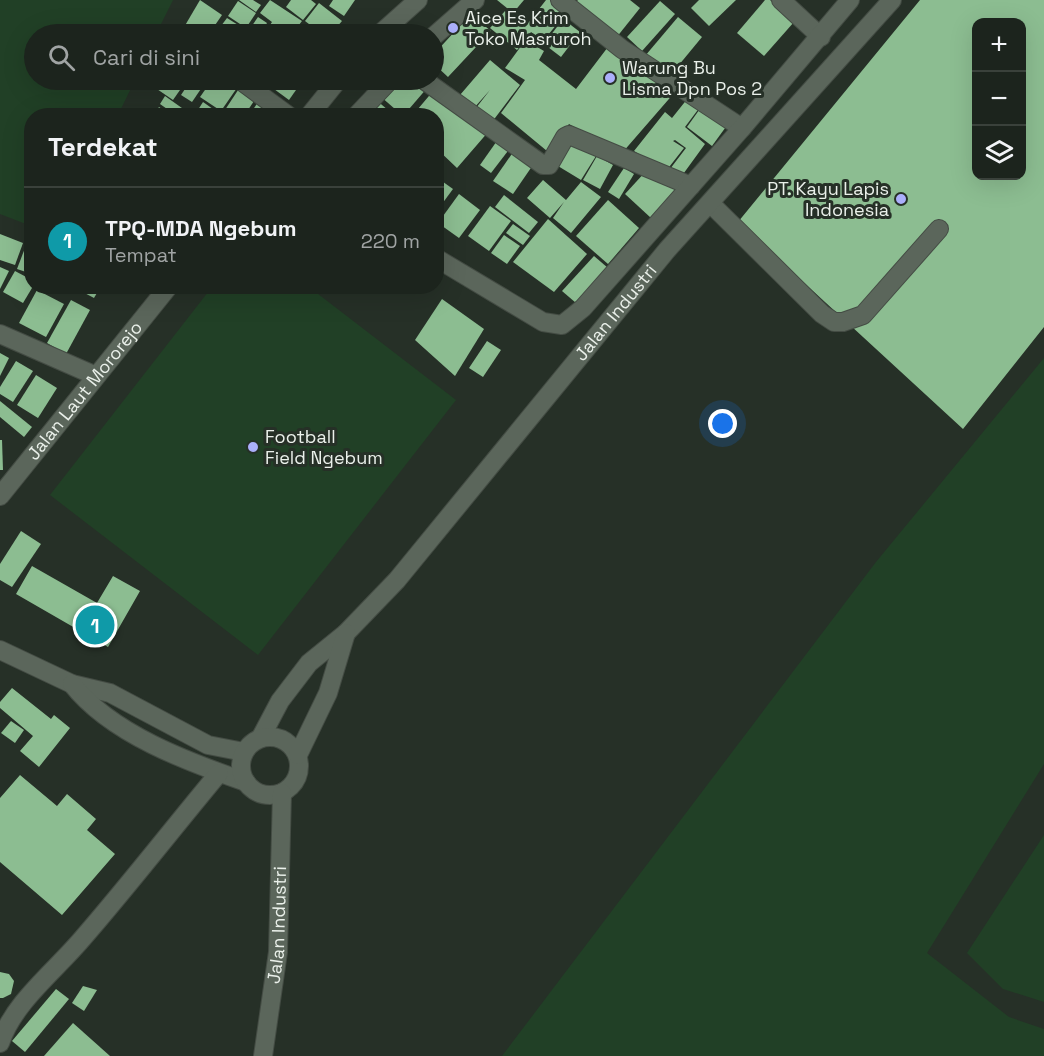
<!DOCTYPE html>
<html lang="id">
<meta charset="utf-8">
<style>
:root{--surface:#1c241d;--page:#252c26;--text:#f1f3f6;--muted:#a0a4a4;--line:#3a413b;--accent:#8c9099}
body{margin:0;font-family:"Space Grotesk",sans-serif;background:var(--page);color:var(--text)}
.controls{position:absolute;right:18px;top:18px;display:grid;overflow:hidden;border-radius:12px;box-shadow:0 6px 24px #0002}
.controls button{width:54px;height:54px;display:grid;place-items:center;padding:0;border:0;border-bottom:2px solid var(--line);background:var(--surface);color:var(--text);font:30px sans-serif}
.you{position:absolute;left:723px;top:424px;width:21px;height:21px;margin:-15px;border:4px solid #fff;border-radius:50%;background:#1a73e8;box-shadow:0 0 0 9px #1a73e833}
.badge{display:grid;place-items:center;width:39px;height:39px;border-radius:50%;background:var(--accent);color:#fff;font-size:20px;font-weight:700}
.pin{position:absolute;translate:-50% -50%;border:3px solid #fff;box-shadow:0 2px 6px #0006}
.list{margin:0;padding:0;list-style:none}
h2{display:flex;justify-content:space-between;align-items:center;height:78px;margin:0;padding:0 24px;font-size:26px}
h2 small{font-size:20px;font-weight:400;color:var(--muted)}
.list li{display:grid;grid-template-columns:39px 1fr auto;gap:18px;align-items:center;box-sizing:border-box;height:108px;padding:0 24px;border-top:2px solid var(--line)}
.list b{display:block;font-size:22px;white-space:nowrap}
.list p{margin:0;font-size:20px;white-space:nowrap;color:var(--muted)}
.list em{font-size:20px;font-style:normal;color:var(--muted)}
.icon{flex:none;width:33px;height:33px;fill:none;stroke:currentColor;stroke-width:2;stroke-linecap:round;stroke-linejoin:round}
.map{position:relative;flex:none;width:1044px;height:1056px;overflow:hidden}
.search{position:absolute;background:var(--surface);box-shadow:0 6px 24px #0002;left:24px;top:24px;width:420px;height:66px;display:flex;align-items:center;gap:15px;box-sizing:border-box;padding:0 21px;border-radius:33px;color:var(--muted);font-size:22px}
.panel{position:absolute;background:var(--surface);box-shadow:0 6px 24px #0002;left:24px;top:108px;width:420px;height:186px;border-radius:24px}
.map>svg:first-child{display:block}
</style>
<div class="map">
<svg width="1044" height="1056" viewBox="0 0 1044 1056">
<rect width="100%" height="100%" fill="#263027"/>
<g fill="#214026">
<path d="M0,0h173l-17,34h-122v46h101l-17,35 -86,1 -1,110 -31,-12z"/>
<path d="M212,287h97l147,113 -198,255 -208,-160z"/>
<path d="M1044,358v406l-117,189 82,64 35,12v27h-542l374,-494z"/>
<path d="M1044,835v167l-41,-13 -36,-36z"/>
</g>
<g fill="#8cbd91" fill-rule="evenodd">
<path d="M200,0l22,15 -13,19h-29z"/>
<path d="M239,0h14l8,5 -5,7z"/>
<path d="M270,0l32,21 -10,13h-10l-12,-9 2,-3 -12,-9z"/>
<path d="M291,0h20l5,4 -13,16 -17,-13z"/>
<path d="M333,0h22l-11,16 -15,-10z"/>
<path d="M497,0h27l-11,13z"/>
<path d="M546,0h6l15,12 -24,29 -12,-9 -6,8 19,11 -5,9 37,29 35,-46 64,49 -53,61 -53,-29 -22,27 -46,-38 24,-33 -20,-12 19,-26 -7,8 -27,-22 15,-17 20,16z"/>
<path d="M578,0h52l10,8 -24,30 -42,-34z"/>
<path d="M699,0h37l-27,26 -18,-18z"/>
<path d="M765,0h5l24,22 -30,34 -27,-23z"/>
<path d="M920,0h124v327l-81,102 -225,-207zM976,22h46v154h-46z"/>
<path d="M238,1l18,12 -10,15 -18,-12z"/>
<path d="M660,1l15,13 -33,37 -15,-14z"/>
<path d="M319,3l23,18 -11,13h-9l-17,-13z"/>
<path d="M466,11l25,20 -43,46 -14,-13v-10l23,-25 -4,-2z"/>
<path d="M258,17l9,6 -3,5 10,6h-18l-7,-4z"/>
<path d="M678,17l24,20 -33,40 -24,-21z"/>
<path d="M227,18l16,10 -4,6h-24z"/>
<path d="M563,19l17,13 -19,25 -17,-13z"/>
<path d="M303,24l7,5 -4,5h-11z"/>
<path d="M490,60l30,25 -28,37 -16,-14 14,-18 -16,18 -14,-13z"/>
<path d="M159,80h28l-14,20 -19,-13z"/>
<path d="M191,80h16l-15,22 -11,-7z"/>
<path d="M212,80h19l8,5 -18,26 -21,-14z"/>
<path d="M280,80h23l-14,20 -15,-11z"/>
<path d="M395,80h25l8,7 -25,29 -23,-20z"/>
<path d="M242,84l16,11 -14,21h-18l-3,-3z"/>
<path d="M434,90l55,41 -32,37 -21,-20v-32h-24z"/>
<path d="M165,96l24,17 -2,3h-10l-17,-12z"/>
<path d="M688,98l12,9 -15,20 20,17 -24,33 -11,-8 16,-21 -11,-8 -2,1 11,7 -18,23 -32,-20 31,-39 7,6z"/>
<path d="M375,99l20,17h-33z"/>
<path d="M203,102l20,14h-29z"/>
<path d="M258,102l14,9 -3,5h-20z"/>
<path d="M702,106l26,18 -16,22 -25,-19z"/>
<path d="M159,107l13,9h-19z"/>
<path d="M499,138l12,9 -20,26 -11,-8z"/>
<path d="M568,139l28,17 -15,24 -28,-17z"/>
<path d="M516,148l19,14 -22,32 -20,-13z"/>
<path d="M597,156l16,9 -13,24 -17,-9z"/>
<path d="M624,168l10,6 -15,25 -11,-7z"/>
<path d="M647,170l33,15 -29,33 -26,-24z"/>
<path d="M439,179l14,10 -17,23v-30z"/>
<path d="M543,180l23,20 15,-18 20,15 -30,36 -18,-15 11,-16 -14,16 -23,-20z"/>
<path d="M459,194l21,16 -21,28 -21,-15z"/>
<path d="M504,195l34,27 -9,11 -34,-26z"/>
<path d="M608,200l31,28 -31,36 -32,-28z"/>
<path d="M490,206l21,15 -22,30 -21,-15z"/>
<path d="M548,219l39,35 -33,38 -41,-30z"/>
<path d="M513,224l17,12 -7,9 -17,-12z"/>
<path d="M0,234l23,9 -8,22 -15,-5z"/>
<path d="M504,235l16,11 -13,18 -16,-11z"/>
<path d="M25,248l7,2v24l-15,-5z"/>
<path d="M594,256l14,12 -32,35 -14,-12z"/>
<path d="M0,267l9,4 -9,18z"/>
<path d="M15,271l17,9v8l-9,15 -20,-11z"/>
<path d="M78,286h23l-7,12 -17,-9z"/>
<path d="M37,290l27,14 -18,33 -27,-14z"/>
<path d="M442,299l42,30 -29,47 -40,-36z"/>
<path d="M71,300l19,10 -24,44 -19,-11z"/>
<path d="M487,341l14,9 -18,27 -14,-9z"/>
<path d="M0,353l9,5 -9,18z"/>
<path d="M16,361l17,10 -20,31 -13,-8v-7z"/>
<path d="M36,375l21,13 -19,30 -21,-13z"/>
<path d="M0,401l32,26 -8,10 -24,-20z"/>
<path d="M0,440h2l1,30h-3z"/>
<path d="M21,531l20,13 -29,43 -12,-7v-16z"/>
<path d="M32,566l65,37 16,-27 27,15 -32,56 -92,-53z"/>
<path d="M12,688l39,31 3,-4 16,13 -31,39 -19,-16 13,-15 -33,-28v-6z"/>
<path d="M11,721l13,9 -9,13 -14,-10z"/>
<path d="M20,775l37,31 10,-12 29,25 -9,11 28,24 -53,61 -62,-53v-64z"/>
<path d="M0,972l9,2 5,7 -3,13 -8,4h-3z"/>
<path d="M83,986l14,4 -13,21 -12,-8z"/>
<path d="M56,989l13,10 -44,53 -13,-11z"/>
<path d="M73,1023l37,33h-66z"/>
</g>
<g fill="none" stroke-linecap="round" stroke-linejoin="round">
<g stroke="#444c44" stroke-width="20">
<g id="minor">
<path d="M560,0l62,49 120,79"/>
<path d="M781,0l40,37"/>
<path d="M380,34l38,-34"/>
<path d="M434,36l41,-36"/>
<path d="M240,80l49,36"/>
<path d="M424,80l119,85h6l16,-28 4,-2 122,51"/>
<path d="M309,116l29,-36"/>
<path d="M356,116l34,-36"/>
<path d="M710,203l112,111 12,8h9l20,-7 76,-86"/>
<path d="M436,258l107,64 19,3 21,-17 159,-180 108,-128"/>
<path d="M0,334l96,42"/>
<path id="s1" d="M0,496l169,-210"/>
<path d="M0,650l72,34 38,9 98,52 36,7"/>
<path d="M72,684c39,50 116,78 174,98"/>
<path id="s2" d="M261,737l19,-36 29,-38 37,-30 51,-53 270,-330 225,-250"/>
<circle cx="270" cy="766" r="29"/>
<path d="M298,755l30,-62 18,-60"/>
<path d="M0,1043c14,-41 54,-71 82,-104 47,-54 91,-111 137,-166"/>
<path id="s3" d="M263,1056l15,-104 4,-159"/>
</g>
</g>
<use href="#minor" stroke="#5b665b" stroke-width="18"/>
</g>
<g fill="#abaffb" stroke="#263027" stroke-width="2">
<circle cx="453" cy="28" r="6"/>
<circle cx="610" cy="78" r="6"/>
<circle cx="901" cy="199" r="6"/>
<circle cx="253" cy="447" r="6"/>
</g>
<g text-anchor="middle" stroke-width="6" stroke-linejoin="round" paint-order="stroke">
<g font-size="18" fill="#eaf0ea" stroke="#263027" text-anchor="start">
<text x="465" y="24">Aice Es Krim<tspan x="465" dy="21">Toko Masruroh</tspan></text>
<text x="622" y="74">Warung Bu<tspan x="622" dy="21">Lisma Dpn Pos 2</tspan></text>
<text x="889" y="195" text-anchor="end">PT. Kayu Lapis<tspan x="889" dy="21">Indonesia</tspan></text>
<text x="265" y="443">Football<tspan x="265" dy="21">Field Ngebum</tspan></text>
</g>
<g font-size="18" fill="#eaf0ea" stroke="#263027">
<text dy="6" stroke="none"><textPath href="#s2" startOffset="555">Jalan Industri</textPath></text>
<text dy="6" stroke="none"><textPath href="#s1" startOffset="135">Jalan Laut Mororejo</textPath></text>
<text dy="6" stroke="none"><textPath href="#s3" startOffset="132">Jalan Industri</textPath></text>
</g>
</g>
</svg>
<div class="controls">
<button>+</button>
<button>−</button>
<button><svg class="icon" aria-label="layers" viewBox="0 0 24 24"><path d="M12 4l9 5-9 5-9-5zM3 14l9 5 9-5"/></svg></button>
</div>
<div class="you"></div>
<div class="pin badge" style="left:95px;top:625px;background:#0f9aa8">1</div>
<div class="search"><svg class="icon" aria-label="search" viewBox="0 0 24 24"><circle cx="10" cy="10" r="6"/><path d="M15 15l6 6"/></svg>Cari di sini</div>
<section class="panel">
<h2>Terdekat<small></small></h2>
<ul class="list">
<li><span class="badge" style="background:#0f9aa8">1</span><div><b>TPQ-MDA Ngebum</b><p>Tempat</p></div><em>220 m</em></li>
</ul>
</section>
</div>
